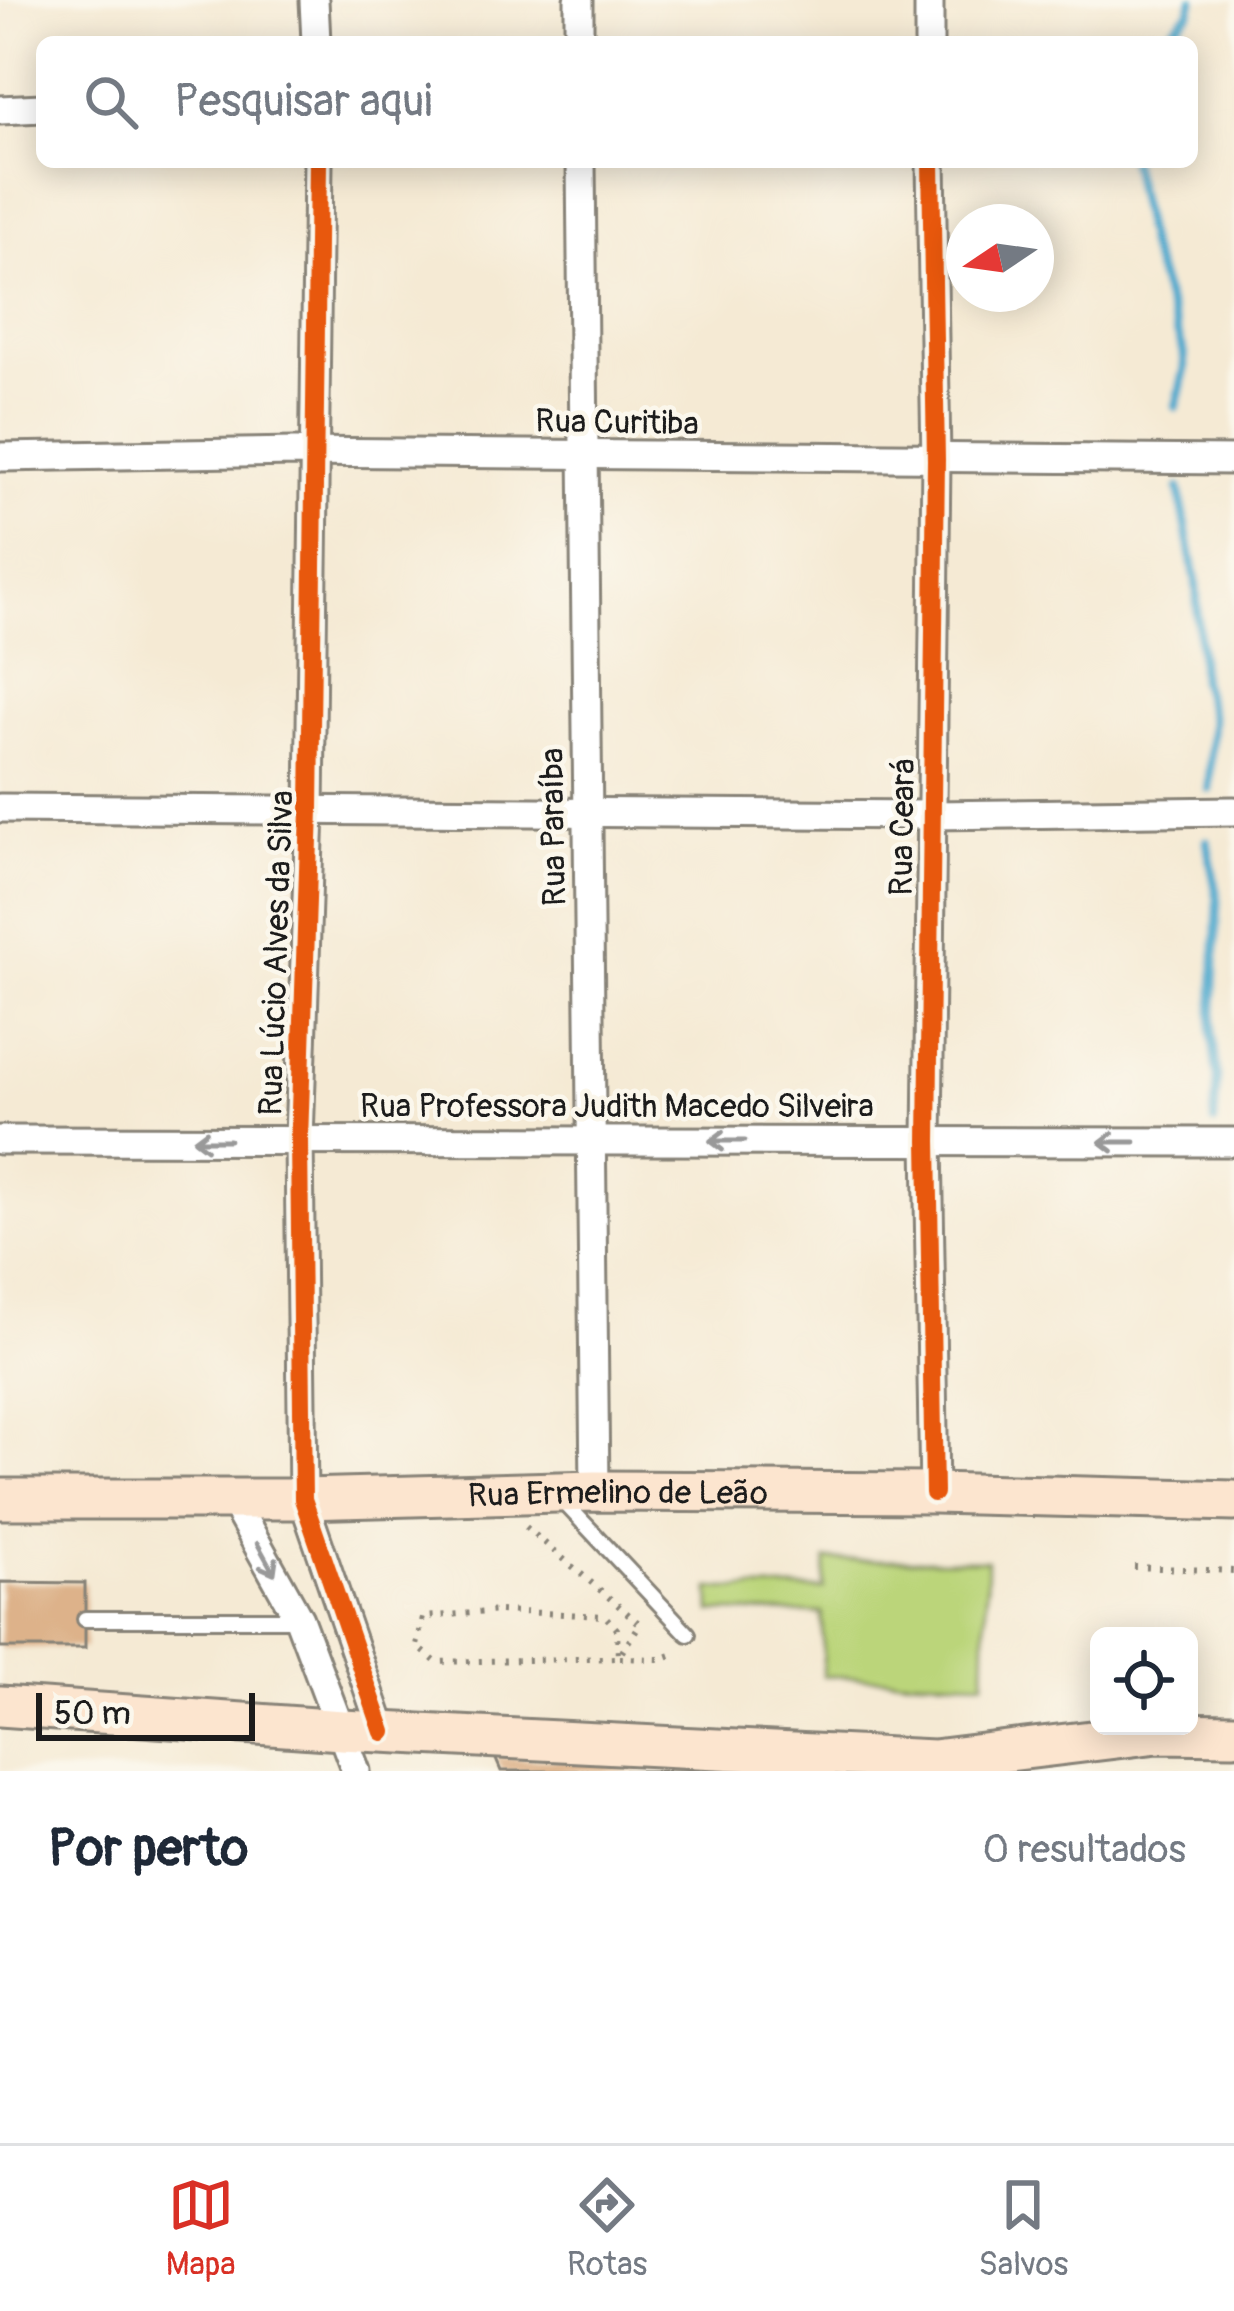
<!DOCTYPE html>
<html lang="pt">
<meta charset="utf-8">
<style>
:root{--surface:#fff;--page:#f2f2f3;--text:#1f2937;--muted:#747a83;--line:#e0e1e3;--accent:#d93025}
body{margin:0;font-family:Pangolin,sans-serif;background:var(--page);color:var(--text)}
.controls{position:absolute;right:36px;bottom:36px;display:grid;overflow:hidden;border-radius:18px;box-shadow:0 6px 30px #0003}
.controls button{width:108px;height:108px;display:grid;place-items:center;padding:0;border:0;border-bottom:3px solid var(--line);background:var(--surface);color:var(--text);font:60px sans-serif}
.compass{position:absolute;left:946px;top:204px;width:108px;height:108px;border-radius:50%;background:var(--surface);box-shadow:0 6px 30px #0003;rotate:257deg}
.scale{position:absolute;left:36px;bottom:30px;width:219px;box-sizing:border-box;padding-left:12px;border:6px solid #1c1c1c;border-top:0;font-size:33px;line-height:42px;white-space:nowrap;color:#1c1c1c;-webkit-text-stroke:9px #fbf7ec;paint-order:stroke}
.list{margin:0;padding:0;list-style:none}
h2{display:flex;justify-content:space-between;align-items:center;height:156px;margin:0;padding:0 48px;font-size:51px}
h2 small{font-size:39px;font-weight:400;color:var(--muted)}
.icon{flex:none;width:66px;height:66px;fill:none;stroke:currentColor;stroke-width:2;stroke-linecap:round;stroke-linejoin:round}
.map{position:relative;flex:none;width:1234px;height:1771px;overflow:hidden}
.search{position:absolute;background:var(--surface);box-shadow:0 6px 30px #0003;left:36px;right:36px;top:36px;height:132px;display:flex;align-items:center;gap:30px;box-sizing:border-box;padding:0 42px;border-radius:18px;color:var(--muted);font-size:45px}
.sheet{height:372px;background:var(--surface)}
nav{display:flex;justify-content:space-around;align-items:center;box-sizing:border-box;height:168px;border-top:3px solid var(--line);background:var(--surface);font-size:33px;color:var(--muted)}
nav a{display:grid;justify-items:center;gap:6px}
nav .on{color:var(--accent)}
.map>svg:first-child{display:block}
</style>
<div class="map">
<svg width="1234" height="1771" viewBox="0 0 1234 1771">
<rect width="100%" height="100%" fill="#fbf7ec"/>
<filter id="ink" filterUnits="userSpaceOnUse"><feTurbulence type="fractalNoise" baseFrequency=".00833" numOctaves="2"/><feDisplacementMap in="SourceGraphic" scale="24" xChannelSelector="R" yChannelSelector="G"/><feConvolveMatrix kernelMatrix="1 2 1 2 8 2 1 2 1" color-interpolation-filters="sRGB"/></filter>
<filter id="wash" filterUnits="userSpaceOnUse"><feTurbulence type="fractalNoise" baseFrequency=".004" numOctaves="4" result="noise"/><feDisplacementMap in="SourceGraphic" scale="48" xChannelSelector="R" yChannelSelector="G"/><feGaussianBlur stdDeviation="2.7" result="paint"/><feColorMatrix in="noise" values="0 0 0 0 0 0 0 0 0 0 0 0 0 0 0 0 0 1.4 0 .05"/><feComposite in="paint" operator="in"/></filter>
<g filter="url(#wash)">
<rect width="100%" height="100%" fill="#f5ead4"/>
<path fill="#bbd57a" stroke="#6c784b" stroke-width="3" d="M826,1560h161l-3,121 -161,-5 -1,-63 -111,-1 -1,-23h114z"/>
<g fill="none" stroke-linecap="round" stroke-linejoin="round">
<g stroke="#51aace" stroke-width="9">
<path d="M1158,42l32,-30 3,-12"/>
<path d="M1131,162l18,86 35,105 1,15 -9,39"/>
<path d="M1179,488l17,93 5,100 11,37 -3,71"/>
<path d="M1207,841l11,60 -6,130 5,44 -3,47"/>
</g>
</g>
<g id="blocks">
<g fill="#ddb28a">
<path d="M0,1582l85,1v65h-85z"/>
<path d="M495,1757l204,10v4h-198z"/>
</g>
</g>
</g>
<g filter="url(#ink)">
<use href="#blocks" fill-opacity="0" stroke="#888378" stroke-width="3"/>
<g fill="none" stroke-linecap="round" stroke-linejoin="round">
<g stroke="#888378" stroke-width="20">
<g id="lane">
<path d="M563,1501l125,133"/>
<path d="M85,1619h214"/>
</g>
</g>
<g stroke="#888378" stroke-width="33">
<g id="street">
<path d="M314,0l2,42"/>
<path d="M579,0v42"/>
<path d="M929,0v42"/>
<path d="M0,110l42,-2"/>
<path d="M318,162l-8,648 -11,330 4,359 80,233"/>
<path d="M581,162l14,1329"/>
<path d="M931,162l5,298 -8,681 6,352"/>
<path d="M0,457l294,-5 940,8"/>
<path d="M0,808l931,7 303,-4"/>
<path d="M0,1140l1234,2"/>
<path d="M232,1499l67,120 57,152"/>
</g>
</g>
<g stroke="#888378" stroke-width="45">
<g id="secondary">
<path id="s1" d="M0,1499h303l292,-8 339,2 300,8"/>
<path d="M0,1706l342,24 591,30 225,-27 76,1"/>
</g>
</g>
<g stroke="#888378" stroke-width="6" stroke-dasharray="3 9" stroke-linecap="butt">
<path d="M526,1527l114,97 -22,34 42,1 11,-4v-7"/>
<path d="M1134,1567l100,4"/>
<path d="M500,1611l105,5 12,13 1,29 -182,4 -19,-16 6,-29z"/>
</g>
<use href="#lane" stroke="#fff" stroke-width="14"/>
<use href="#street" stroke="#fff" stroke-width="27"/>
<use href="#secondary" stroke="#fce5cf" stroke-width="39"/>
<g stroke="#fbf7ec" stroke-width="26">
<g id="cycleway">
<path d="M318,162l-8,648 -11,330 4,359 80,233"/>
<path d="M931,162l5,298 -8,681 6,352"/>
</g>
</g>
<use href="#cycleway" stroke="#e8590c" stroke-width="18"/>
</g>
<defs><path id="oneway-shaft" d="M-6 0H5M1.5-3L5.5 0L1.5 3" fill="none" stroke-width="1.6" stroke-linecap="round" stroke-linejoin="round" transform="scale(3)"/></defs>
<g stroke="#999">
<use href="#oneway-shaft" transform="translate(211 1140) rotate(-180)"/>
<use href="#oneway-shaft" transform="translate(727 1141) rotate(-180)"/>
<use href="#oneway-shaft" transform="translate(1117 1142) rotate(-180)"/>
<use href="#oneway-shaft" transform="translate(266 1559) rotate(61)"/>
</g>
</g>
<g text-anchor="middle" stroke-width="9" stroke-linejoin="round" paint-order="stroke">
<g font-size="33" fill="#1c1c1c" stroke="#fbf7ec">
<text transform="translate(617 421) rotate(1)" y="12">Rua Curitiba</text>
<text transform="translate(552 827) rotate(-91)" y="12">Rua Paraíba</text>
<text transform="translate(901 827) rotate(-89)" y="12">Rua Ceará</text>
<text transform="translate(275 953) rotate(-88)" y="12">Rua Lúcio Alves da Silva</text>
<text x="617" y="1117">Rua Professora Judith Macedo Silveira</text>
<text dy="12" stroke="none"><textPath href="#s1" startOffset="618">Rua Ermelino de Leão</textPath></text>
</g>
</g>
</svg>
<div class="controls">
<button><svg class="icon" aria-label="locate" viewBox="0 0 24 24"><circle cx="12" cy="12" r="6"/><path d="M12 2v4M12 18v4M2 12h4M18 12h4"/></svg></button>
</div>
<svg class="compass" viewBox="-18 -18 36 36"><path d="M0-13l5 13h-10z" fill="#e53935"/><path d="M0 13l5-13h-10z" fill="#747a83"/></svg>
<div class="scale">50 m</div>
<div class="search"><svg class="icon" aria-label="search" viewBox="0 0 24 24"><circle cx="10" cy="10" r="6"/><path d="M15 15l6 6"/></svg>Pesquisar aqui</div>
</div>
<section class="sheet">
<h2>Por perto<small>0 resultados</small></h2>
<ul class="list">
</ul>
</section>
<nav>
<a class="on"><svg class="icon" aria-label="map" viewBox="0 0 24 24"><path d="M3 6l6-2 6 2 6-2v14l-6 2-6-2-6 2zM9 4v14M15 6v14"/></svg>Mapa</a>
<a><svg class="icon" aria-label="directions" viewBox="0 0 24 24"><path d="M12 3l9 9-9 9-9-9zM9 14v-3h6M13 9l2 2-2 2"/></svg>Rotas</a>
<a><svg class="icon" aria-label="saved" viewBox="0 0 24 24"><path d="M7 4h10v16l-5-4-5 4z"/></svg>Salvos</a>
</nav>
